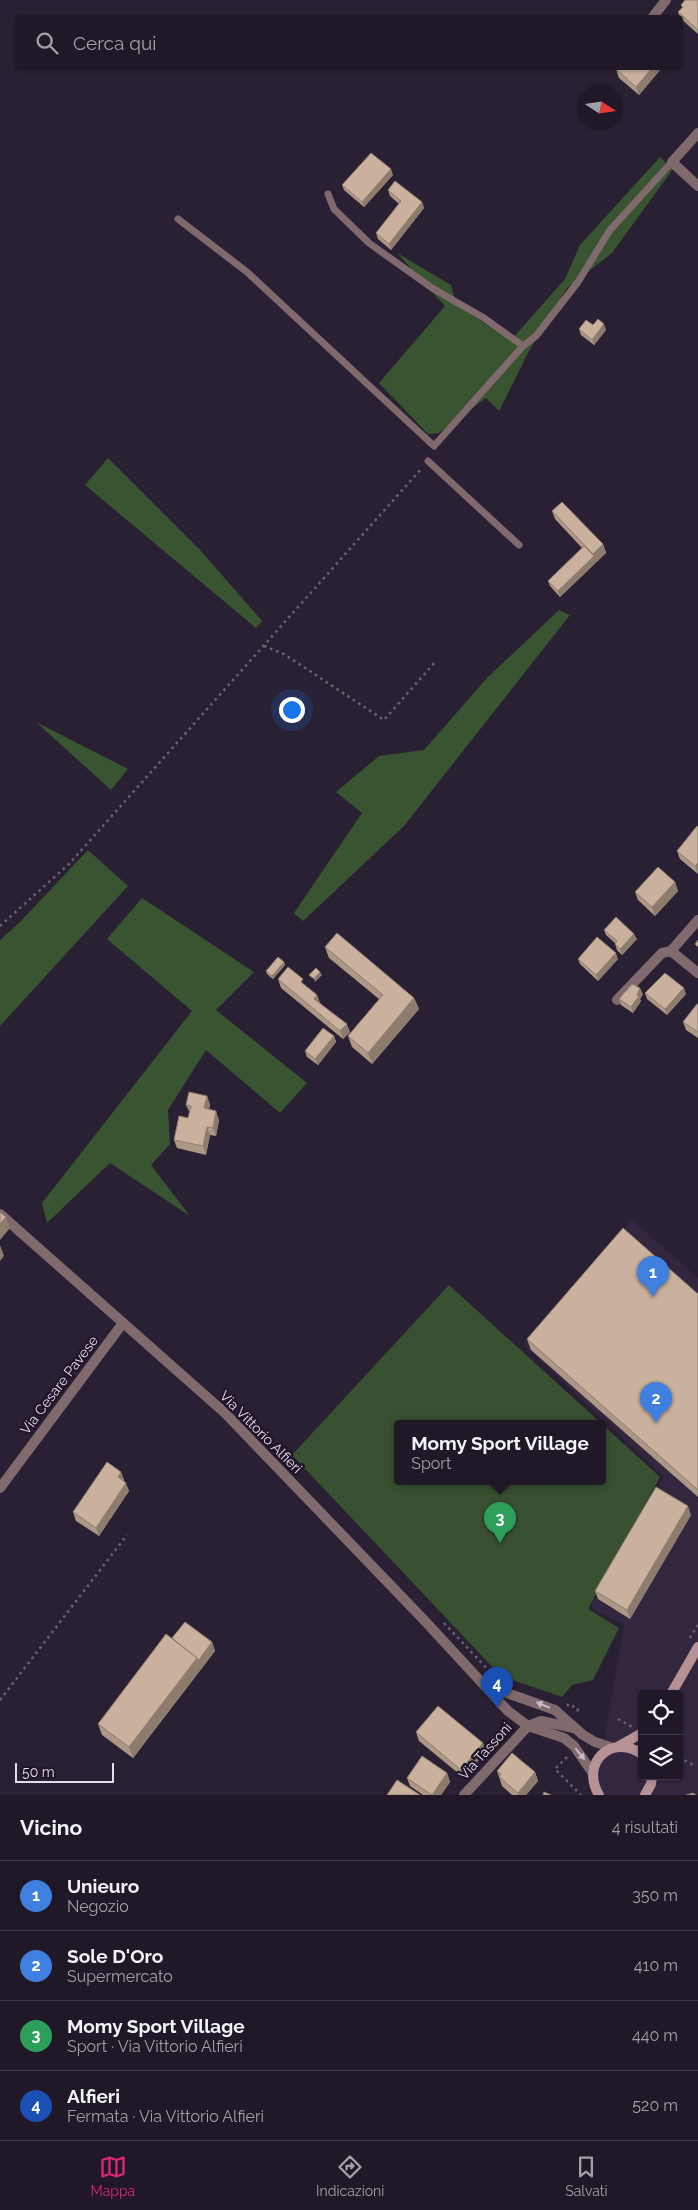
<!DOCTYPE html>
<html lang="it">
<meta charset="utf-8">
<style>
:root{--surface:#201826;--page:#28212e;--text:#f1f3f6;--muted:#a2a0a7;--line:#3d3743;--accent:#db2777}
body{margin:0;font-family:Raleway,sans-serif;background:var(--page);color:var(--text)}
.controls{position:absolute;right:15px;bottom:15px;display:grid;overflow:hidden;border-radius:5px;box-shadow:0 1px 4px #0004}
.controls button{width:45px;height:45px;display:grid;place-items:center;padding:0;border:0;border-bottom:1px solid var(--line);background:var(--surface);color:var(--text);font:25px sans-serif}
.compass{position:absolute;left:578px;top:85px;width:45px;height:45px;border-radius:50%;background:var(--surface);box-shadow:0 1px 4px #0004;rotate:102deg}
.scale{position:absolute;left:15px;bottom:12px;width:99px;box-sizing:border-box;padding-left:5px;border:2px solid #e3dcea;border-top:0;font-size:14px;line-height:18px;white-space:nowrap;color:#e3dcea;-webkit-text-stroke:4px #211629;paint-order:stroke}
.you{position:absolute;left:291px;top:709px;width:18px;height:18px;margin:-12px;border:4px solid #fff;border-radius:50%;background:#1a73e8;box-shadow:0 0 0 8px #1a73e833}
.badge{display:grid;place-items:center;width:32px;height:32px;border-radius:50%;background:var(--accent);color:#fff;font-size:16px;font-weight:700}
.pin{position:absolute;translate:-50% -41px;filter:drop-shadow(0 1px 2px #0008)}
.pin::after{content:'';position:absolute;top:26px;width:18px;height:15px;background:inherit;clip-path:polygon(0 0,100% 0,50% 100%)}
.popup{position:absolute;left:394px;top:1420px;width:212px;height:65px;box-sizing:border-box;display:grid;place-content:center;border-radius:5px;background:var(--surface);filter:drop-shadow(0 1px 4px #0005);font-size:16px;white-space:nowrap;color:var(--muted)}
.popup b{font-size:19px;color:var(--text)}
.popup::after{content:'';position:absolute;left:50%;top:100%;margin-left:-10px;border:10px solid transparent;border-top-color:var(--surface)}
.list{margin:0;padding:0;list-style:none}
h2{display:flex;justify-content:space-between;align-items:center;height:65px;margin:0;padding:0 20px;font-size:21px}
h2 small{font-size:16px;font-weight:400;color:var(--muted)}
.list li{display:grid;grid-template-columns:32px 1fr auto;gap:15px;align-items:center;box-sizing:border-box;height:70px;padding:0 20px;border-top:1px solid var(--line)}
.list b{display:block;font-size:19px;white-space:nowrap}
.list p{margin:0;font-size:16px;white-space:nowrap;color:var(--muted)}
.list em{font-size:16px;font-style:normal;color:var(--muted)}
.icon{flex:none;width:28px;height:28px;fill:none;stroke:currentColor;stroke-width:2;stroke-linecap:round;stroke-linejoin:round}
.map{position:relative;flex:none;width:698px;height:1795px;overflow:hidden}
.search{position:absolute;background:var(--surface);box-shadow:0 1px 4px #0004;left:15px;right:15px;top:15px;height:55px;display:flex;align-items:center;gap:12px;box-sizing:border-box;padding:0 18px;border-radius:5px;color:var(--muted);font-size:19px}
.sheet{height:345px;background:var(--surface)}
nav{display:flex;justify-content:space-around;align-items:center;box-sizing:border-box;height:70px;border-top:1px solid var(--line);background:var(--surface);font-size:14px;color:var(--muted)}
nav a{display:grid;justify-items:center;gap:2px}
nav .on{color:var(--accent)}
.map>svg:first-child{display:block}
</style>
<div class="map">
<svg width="698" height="1795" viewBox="0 0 698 1795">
<rect width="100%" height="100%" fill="#2a2033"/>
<path fill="#33263f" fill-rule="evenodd" d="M632,1220l66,58v517h-103l29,-170 -34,-17 74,-131 -141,-133zM642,1694h37v82h-37z"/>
<path fill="#395131" d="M449,1285l153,139h-204v58h204l1,-57 57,52 -72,132 31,19 -26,52 -21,5 -10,12 -61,-21 -209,-221z"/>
<g fill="#395430">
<path d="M660,157l13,12 -61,84 -45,35 -38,63 -30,60 -13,-13 -47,35 -11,1 -49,-51 66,-77 -48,-53 54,32 5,20 55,35 54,-61 15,-34z"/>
<path d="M108,458l93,93 61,70 -6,7 -171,-143z"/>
<path d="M559,610l11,5 -166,211 -101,95 -9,-8 68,-100 -26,-21 43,-36 45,-6 63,-72z"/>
<path d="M36,722l92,47 -17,21z"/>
<path d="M88,850l40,36 -128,140v-86l20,-18z"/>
<path d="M142,898l112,74 -38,38 91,73 -27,30 -74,-63 -38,60 2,34 -19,21 39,51 -80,-53 -63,60 -5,-20 150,-192 -85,-72z"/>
</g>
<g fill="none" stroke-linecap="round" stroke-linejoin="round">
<g stroke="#6b6273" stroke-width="2.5" stroke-dasharray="2.5 4" stroke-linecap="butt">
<path d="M264,646l20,8 100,66 51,-58"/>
<path d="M0,926l69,-62 353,-396"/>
<path d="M444,1623l49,52"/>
<path d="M690,1638l8,-13"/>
<path d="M0,1700l127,-165"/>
<path d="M567,1706l2,-2 9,5 -2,6"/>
<path d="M618,1719l14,8"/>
<path d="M567,1757l-12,12 26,26"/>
<path d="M679,1757l14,8"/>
</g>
<g stroke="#816a6d" stroke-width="7">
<path d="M328,194l6,15 35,34 63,45 52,30 39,28"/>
<path d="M178,219l69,53 187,174 89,-100 13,-10 42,-54 32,-52 62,-68"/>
<path d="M428,461l91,84"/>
</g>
<g stroke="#816a6d" stroke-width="10">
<path d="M652,18l14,-18"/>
<path d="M698,133l-26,29 26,24"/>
<path d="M671,951l27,22"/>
<path d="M617,1000l45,-47 9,-2 27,-31"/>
<path d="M0,1214l225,199 199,207 84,91 20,15 36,12 10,8 18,26"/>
<path d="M0,1488l123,-165"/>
<path d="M487,1686l68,24 28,25 12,7 18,6"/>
<path d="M464,1795l64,-69 13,-5 33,7"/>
</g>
<g stroke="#b69196" stroke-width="10">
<path d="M671,1694l27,-47"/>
<path d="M619,1746l23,-13"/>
<path d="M599,1795c-19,-32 12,-62 43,-41"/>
<path d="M645,1795l6,-11 1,-8"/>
</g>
</g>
<g fill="#ad9887">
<path d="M698,0v34l-18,-16 -2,-6 4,-4 -1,-3z"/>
<path d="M617,68h42l1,2 -21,25 -20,-17 -3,-9z"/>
<path d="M393,175l-29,32 -20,-17 -2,-5z"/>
<path d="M388,190l34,12 2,6 -33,42 -13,-11 -2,-6 23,-29 -9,-8z"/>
<path d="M593,325l13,5 -12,15 -13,-10 -2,-6z"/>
<path d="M552,511l51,33 3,9 -46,44 -10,-11 -2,-5 34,-33 -27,-29z"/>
<path d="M698,827v47l-18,-15 -3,-8z"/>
<path d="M675,882l3,9 -23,25 -17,-16 -3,-8z"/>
<path d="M604,930l33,9 -15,16 -5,-5 -2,-6v-1l-9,-8z"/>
<path d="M325,947l89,51 5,11 -47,55 -20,-17 -4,-11 31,-37 -50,-41z"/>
<path d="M578,959h40l-20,22 -18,-17z"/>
<path d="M284,962l1,3 -12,14 -6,-5 -1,-3z"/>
<path d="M278,979l27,6 12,10 3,8 30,29 -7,7 -62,-51z"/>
<path d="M645,993l41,1 -19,21 -20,-16z"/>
<path d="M643,994l-3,5 1,2 -8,12 -12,-8 -2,-6z"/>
<path d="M698,1004v34l-12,-8 -3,-8z"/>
<path d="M334,1036l2,6 -18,23 -11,-8 -2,-6z"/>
<path d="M207,1096l3,9 -1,5 10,10 -3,16 -6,-1 -4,20 -29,-7 -3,-8 14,-22 2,-5 -4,-8z"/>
<path d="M698,1294v203l-167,-147 -4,-11z"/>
<path d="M121,1472l3,8v1l5,10 -30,45 -23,-15 -3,-9z"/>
<path d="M691,1515l-61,104 -32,-20 -3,-8z"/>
<path d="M172,1638l40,4 3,9 -82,107 -31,-23 -4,-11z"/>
<path d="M416,1732l70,19 -22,27 -45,-37z"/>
<path d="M497,1771l38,1 3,9 -12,14h-14l-10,-9z"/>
<path d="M447,1773l3,9 -9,13h-18l-13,-9 -3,-8z"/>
</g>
<g fill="#8d7c6e">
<path d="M652,68h7l1,2 -21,25 -3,-8z"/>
<path d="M391,169l2,6 -29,32 -2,-5z"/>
<path d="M422,202l2,6 -33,42 -2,-6z"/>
<path d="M604,324l2,6 -12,15 -2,-5z"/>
<path d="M603,544l3,9 -46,44 -2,-6 36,-35 -1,-2z"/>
<path d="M698,863v10l-3,-7z"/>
<path d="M675,882l3,9 -23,25 -3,-9z"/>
<path d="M634,934l3,5 -15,16 -2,-6z"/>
<path d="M616,953l2,6 -20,22 -2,-6z"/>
<path d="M284,962l1,3 -12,14 -1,-3z"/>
<path d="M320,972l2,3 -7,7 -1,-3z"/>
<path d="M640,988l3,6 -3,5 1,2 -8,12 -2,-6z"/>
<path d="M684,988l2,6 -19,21 -2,-6z"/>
<path d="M317,995l3,8 -3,4 -3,-8z"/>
<path d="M414,998l5,11 -47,55 -4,-11z"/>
<path d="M347,1024l3,8 -7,7 -3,-8z"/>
<path d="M334,1036l2,6 -18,23 -3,-6z"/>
<path d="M207,1096l3,9 -3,12 -3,-9z"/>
<path d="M216,1111l3,9 -3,16 -3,-8z"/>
<path d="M207,1127l3,8 -4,20 -3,-9z"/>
<path d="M6,1217l4,11 -10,12v-16z"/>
<path d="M0,1245l4,11 -4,5z"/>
<path d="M121,1472l3,8 -3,5 -3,-8z"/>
<path d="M126,1483l3,8 -30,45 -3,-8z"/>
<path d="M688,1506l3,9 -61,104 -3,-9z"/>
<path d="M212,1642l3,9 -82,107 -4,-11 68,-89z"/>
<path d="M483,1743l3,8 -22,27 -3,-8z"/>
<path d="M535,1772l3,9 -12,14h-8v-2z"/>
<path d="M447,1773l3,9 -9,13h-9z"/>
</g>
<g fill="#c9b19d" stroke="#8d7c6e">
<path d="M685,0h13v30l-20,-18 5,-5 -2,-2z"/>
<path d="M617,68h35l-16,19 -20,-18z"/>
<path d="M371,153l20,16 -29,33 -20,-17z"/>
<path d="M395,181l27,21 -33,42 -13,-11 25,-32 -13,-11z"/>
<path d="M598,319l6,5 -12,16 -13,-11 7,-9 7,5z"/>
<path d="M562,502l41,42 -10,10 -41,-43z"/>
<path d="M584,546l10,10 -36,35 -10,-10z"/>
<path d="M697,826l1,1v36l-3,3 -18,-15z"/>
<path d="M658,867l17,15 -23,25 -17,-15z"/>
<path d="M616,917l18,17 -14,15 -5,-5 2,-3 -13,-11z"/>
<path d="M337,933l77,65 -46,55 -20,-17 35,-41 -58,-48z"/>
<path d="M597,937l19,16 -20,22 -18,-16z"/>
<path d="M698,940v7l-3,-3z"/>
<path d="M278,957l6,5 -12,14 -6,-5z"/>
<path d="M288,967l15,12 -2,3 16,13 -3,4 33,25 -7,7 -62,-52z"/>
<path d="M316,968l4,4 -6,7 -5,-4z"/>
<path d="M665,973l19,15 -19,21 -20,-16z"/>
<path d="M632,984l8,4 -3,7 2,1 -8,11 -12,-8z"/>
<path d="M697,1004h1v28l-15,-10z"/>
<path d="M323,1028l11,8 -19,23 -10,-8z"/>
<path d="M189,1092l18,4 -3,12 12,3 -3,17 -6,-1 -4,19 -29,-6 5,-24 9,2 3,-12 -5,-1z"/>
<path d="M0,1212l6,5 -6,7z"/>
<path d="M623,1228l75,66v196l-171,-151z"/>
<path d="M107,1462l14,10 -3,5 8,6 -30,45 -23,-16z"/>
<path d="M656,1487l32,19 -61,104 -32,-19z"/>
<path d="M185,1622l27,20 -14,19 -1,-3 -25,-20z"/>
<path d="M166,1634l31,24 -68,89 -31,-23z"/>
<path d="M438,1706l45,37 -22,27 -45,-38z"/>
<path d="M512,1753l23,19 -17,21 -19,-16 2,-3 -4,-3z"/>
<path d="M422,1756l25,17 -15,22 -25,-17z"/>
<path d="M397,1780l23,15h-33z"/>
<path d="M544,1792l7,3h-8z"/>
<path d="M693,1793l3,2h-10z"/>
</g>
<defs><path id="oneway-solid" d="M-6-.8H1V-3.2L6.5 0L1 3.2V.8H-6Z" transform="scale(1.25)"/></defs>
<g fill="#c6bac4">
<use href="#oneway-solid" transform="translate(543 1705) rotate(-157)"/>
<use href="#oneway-solid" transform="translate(580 1754) rotate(51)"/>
</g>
<g text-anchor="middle" stroke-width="5" stroke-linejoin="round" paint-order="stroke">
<g font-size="14" fill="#e3dcea" stroke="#211629">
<text transform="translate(59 1385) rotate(-53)" y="5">Via Cesare Pavese</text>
<text transform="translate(261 1432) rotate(45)" y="5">Via Vittorio Alfieri</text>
<text transform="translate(485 1751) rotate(-48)" y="5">Via Tassoni</text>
</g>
</g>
</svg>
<div class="controls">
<button><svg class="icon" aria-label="locate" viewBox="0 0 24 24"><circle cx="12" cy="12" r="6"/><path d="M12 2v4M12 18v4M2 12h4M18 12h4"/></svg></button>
<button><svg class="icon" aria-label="layers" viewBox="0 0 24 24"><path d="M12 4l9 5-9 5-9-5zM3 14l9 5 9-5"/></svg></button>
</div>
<svg class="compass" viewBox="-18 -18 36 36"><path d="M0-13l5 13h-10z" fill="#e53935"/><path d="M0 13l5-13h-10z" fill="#a2a0a7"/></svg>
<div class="scale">50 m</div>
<div class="you"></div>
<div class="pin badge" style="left:653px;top:1297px;background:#3f7fe0">1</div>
<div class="pin badge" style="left:656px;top:1423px;background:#3f7fe0">2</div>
<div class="pin badge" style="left:500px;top:1543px;background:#2e9e5b">3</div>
<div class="popup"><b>Momy Sport Village</b>Sport</div>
<div class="pin badge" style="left:497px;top:1708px;background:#1a4fb4">4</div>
<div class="search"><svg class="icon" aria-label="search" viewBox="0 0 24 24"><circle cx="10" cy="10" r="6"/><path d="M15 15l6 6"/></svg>Cerca qui</div>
</div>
<section class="sheet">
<h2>Vicino<small>4 risultati</small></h2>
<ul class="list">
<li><span class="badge" style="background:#3f7fe0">1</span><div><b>Unieuro</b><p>Negozio</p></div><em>350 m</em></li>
<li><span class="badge" style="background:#3f7fe0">2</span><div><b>Sole D'Oro</b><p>Supermercato</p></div><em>410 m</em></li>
<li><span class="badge" style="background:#2e9e5b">3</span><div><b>Momy Sport Village</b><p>Sport · Via Vittorio Alfieri</p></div><em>440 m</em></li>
<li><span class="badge" style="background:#1a4fb4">4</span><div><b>Alfieri</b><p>Fermata · Via Vittorio Alfieri</p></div><em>520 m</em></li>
</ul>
</section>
<nav>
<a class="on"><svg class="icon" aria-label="map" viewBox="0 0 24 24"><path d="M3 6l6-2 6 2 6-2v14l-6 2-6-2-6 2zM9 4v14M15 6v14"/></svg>Mappa</a>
<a><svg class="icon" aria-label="directions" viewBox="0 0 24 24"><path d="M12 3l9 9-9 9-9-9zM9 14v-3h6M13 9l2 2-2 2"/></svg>Indicazioni</a>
<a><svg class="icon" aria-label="saved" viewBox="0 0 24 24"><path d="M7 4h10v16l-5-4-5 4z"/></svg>Salvati</a>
</nav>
